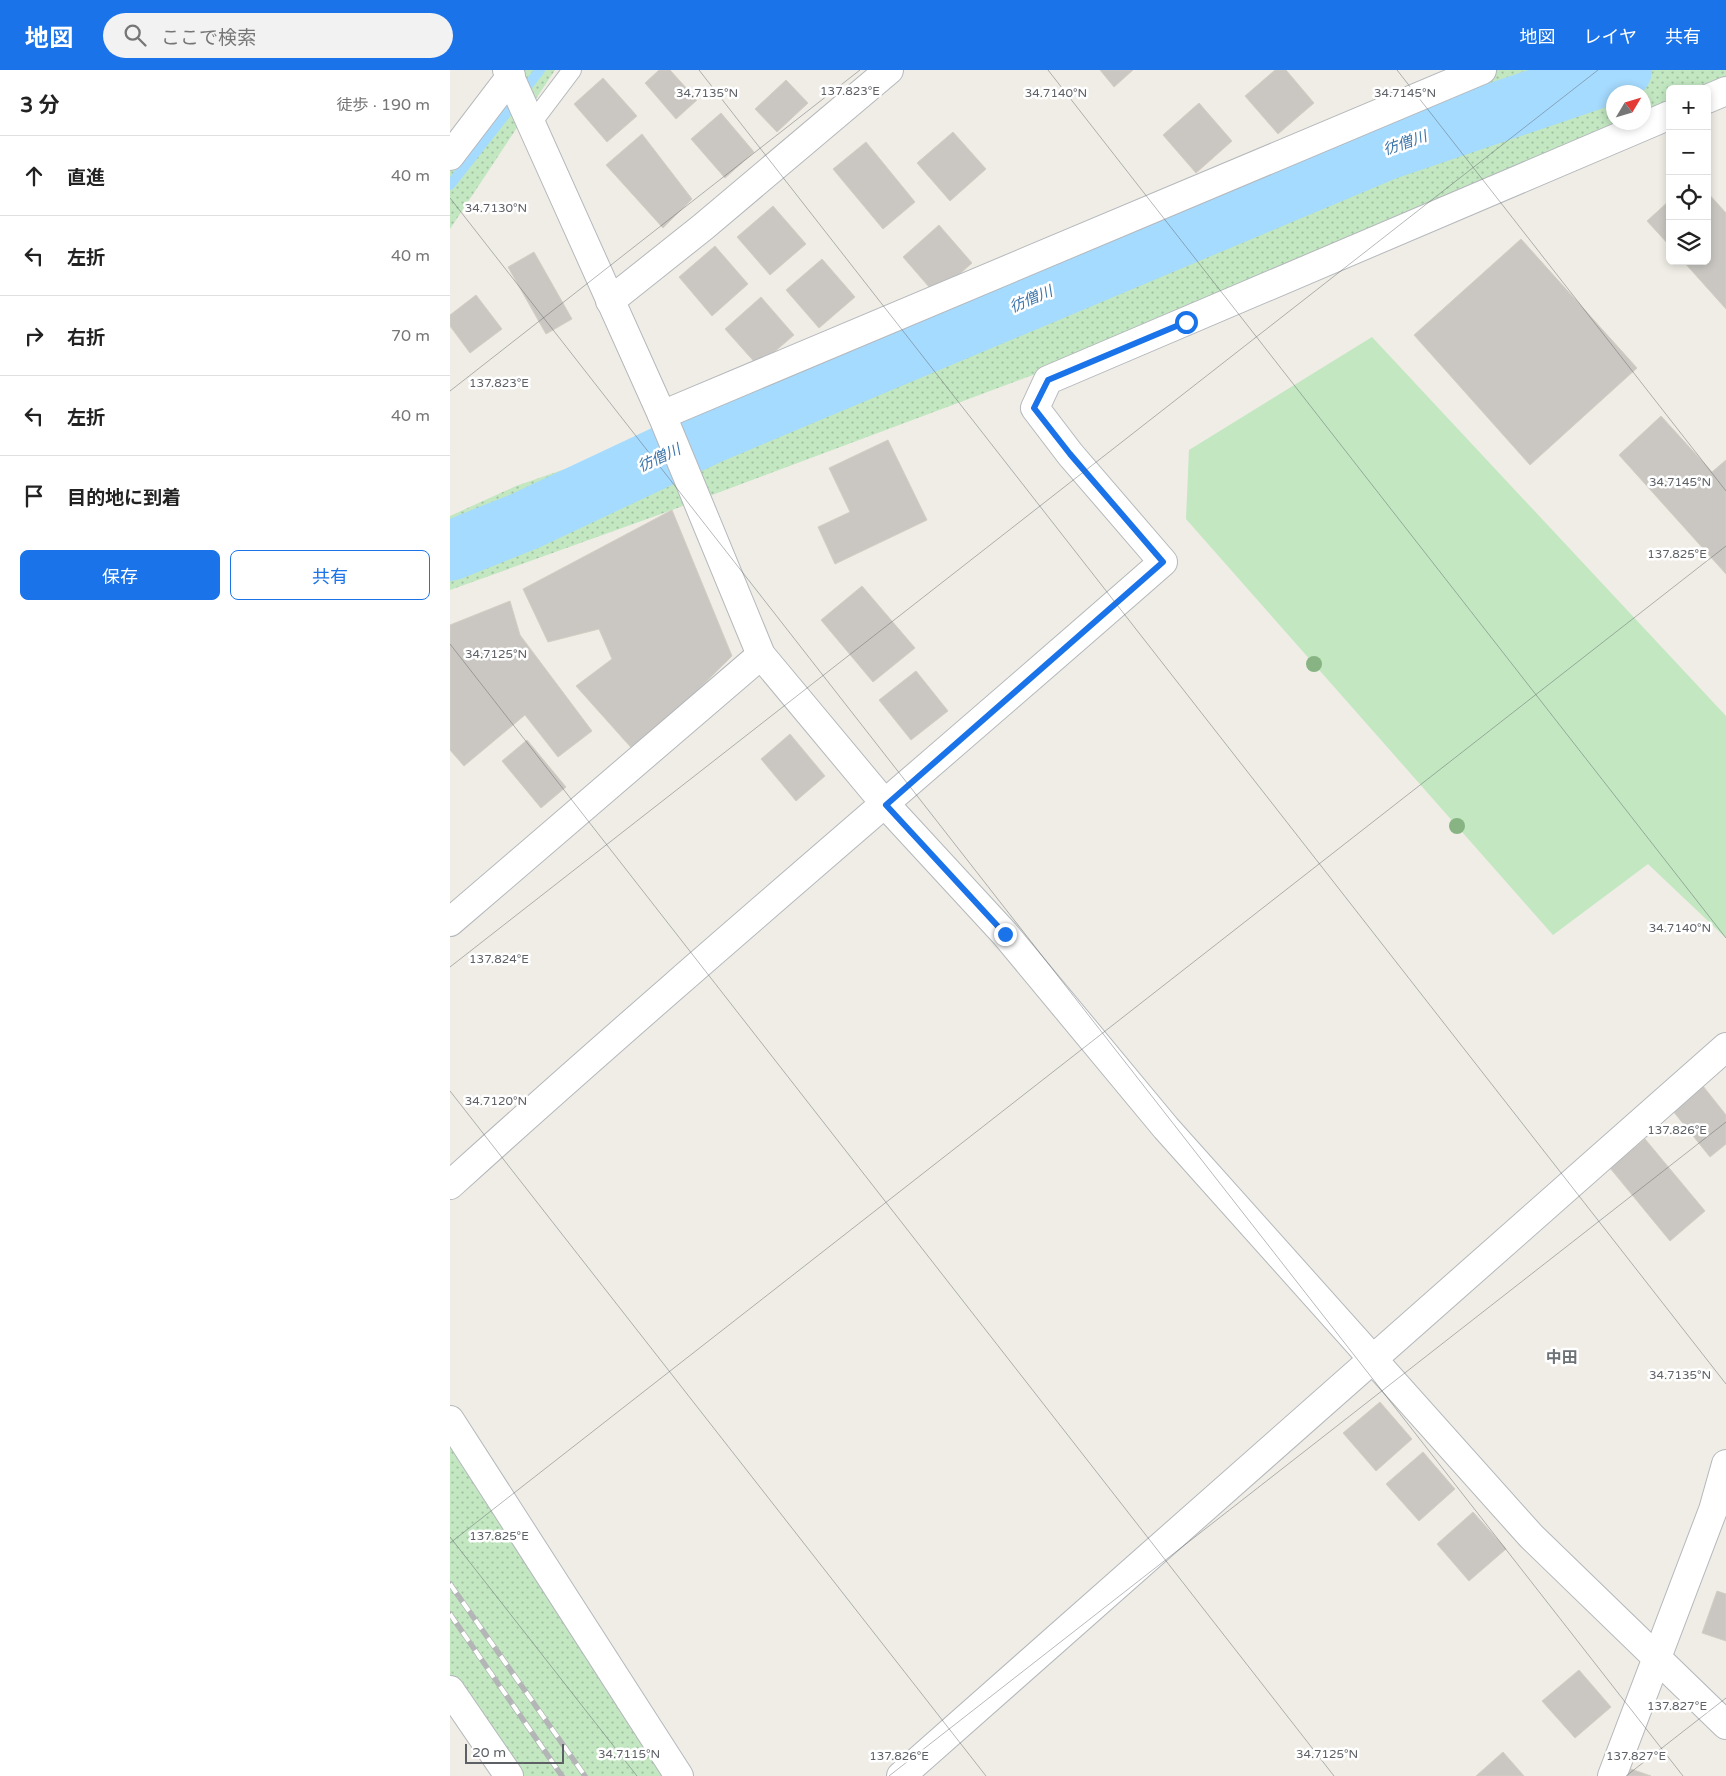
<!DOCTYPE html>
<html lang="ja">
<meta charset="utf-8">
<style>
:root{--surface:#fff;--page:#f2f2f2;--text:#222;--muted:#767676;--line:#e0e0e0;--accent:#1a73e8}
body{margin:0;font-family:"Varela Round","Noto Sans JP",sans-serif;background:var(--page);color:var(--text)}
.controls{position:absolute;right:15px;top:15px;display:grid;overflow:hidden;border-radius:8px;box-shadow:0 2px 8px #0003}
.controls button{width:45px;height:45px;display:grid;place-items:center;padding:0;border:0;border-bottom:1px solid var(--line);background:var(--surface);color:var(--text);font:25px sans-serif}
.compass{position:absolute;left:1156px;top:15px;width:45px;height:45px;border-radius:50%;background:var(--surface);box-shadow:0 2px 8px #0003;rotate:52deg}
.scale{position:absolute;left:15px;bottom:12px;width:99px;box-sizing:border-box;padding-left:5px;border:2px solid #5d6166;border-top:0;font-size:14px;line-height:18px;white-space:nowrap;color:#5d6166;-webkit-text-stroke:4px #fff;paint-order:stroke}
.stop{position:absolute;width:15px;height:15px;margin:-11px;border:4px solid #1a73e8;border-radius:50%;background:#fff}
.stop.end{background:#1a73e8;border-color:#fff;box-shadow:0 1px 5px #0008}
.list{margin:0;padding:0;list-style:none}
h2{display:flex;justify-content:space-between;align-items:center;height:65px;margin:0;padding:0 20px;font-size:21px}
h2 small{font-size:16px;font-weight:400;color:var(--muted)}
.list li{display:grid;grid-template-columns:32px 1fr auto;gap:15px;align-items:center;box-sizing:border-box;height:80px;padding:0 20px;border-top:1px solid var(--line)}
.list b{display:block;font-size:19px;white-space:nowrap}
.list em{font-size:16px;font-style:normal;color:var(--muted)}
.actions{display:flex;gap:10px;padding:15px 20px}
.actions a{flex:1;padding:11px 0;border:1px solid var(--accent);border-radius:8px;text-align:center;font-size:18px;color:var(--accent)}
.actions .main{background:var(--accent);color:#fff}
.icon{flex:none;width:28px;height:28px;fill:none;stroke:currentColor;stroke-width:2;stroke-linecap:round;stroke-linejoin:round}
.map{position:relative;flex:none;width:1276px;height:1706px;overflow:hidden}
header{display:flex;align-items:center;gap:30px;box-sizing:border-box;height:70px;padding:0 25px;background:var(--accent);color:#fff}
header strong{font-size:24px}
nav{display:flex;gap:28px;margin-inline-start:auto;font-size:18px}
.search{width:350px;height:45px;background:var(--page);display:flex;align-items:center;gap:12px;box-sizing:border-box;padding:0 18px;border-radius:28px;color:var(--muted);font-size:19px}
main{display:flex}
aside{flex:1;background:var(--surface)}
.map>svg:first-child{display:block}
</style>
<header>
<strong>地図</strong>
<div class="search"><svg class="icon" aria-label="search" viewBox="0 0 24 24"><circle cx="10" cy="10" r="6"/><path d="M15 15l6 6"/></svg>ここで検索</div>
<nav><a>地図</a><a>レイヤ</a><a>共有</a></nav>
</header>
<main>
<aside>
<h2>3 分<small>徒歩 · 190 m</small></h2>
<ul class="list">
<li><svg class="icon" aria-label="ahead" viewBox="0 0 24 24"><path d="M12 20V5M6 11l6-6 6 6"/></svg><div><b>直進</b></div><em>40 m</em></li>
<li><svg class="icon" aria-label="left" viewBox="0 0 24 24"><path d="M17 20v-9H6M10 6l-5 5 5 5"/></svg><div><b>左折</b></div><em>40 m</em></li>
<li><svg class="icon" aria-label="right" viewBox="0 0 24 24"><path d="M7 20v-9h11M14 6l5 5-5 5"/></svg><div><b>右折</b></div><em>70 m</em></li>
<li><svg class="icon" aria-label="left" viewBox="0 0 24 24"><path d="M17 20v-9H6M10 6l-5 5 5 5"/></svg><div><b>左折</b></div><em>40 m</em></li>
<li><svg class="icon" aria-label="arrive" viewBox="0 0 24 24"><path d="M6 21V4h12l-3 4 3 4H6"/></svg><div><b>目的地に到着</b></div></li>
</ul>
<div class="actions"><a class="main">保存</a><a>共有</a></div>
</aside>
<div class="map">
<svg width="1276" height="1706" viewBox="0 0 1276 1706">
<defs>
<pattern id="grass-dots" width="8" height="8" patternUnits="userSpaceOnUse" patternTransform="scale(1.25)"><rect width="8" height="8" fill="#c2e7c1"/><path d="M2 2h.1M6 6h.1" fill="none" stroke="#a1bfa1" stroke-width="1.8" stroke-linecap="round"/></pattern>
</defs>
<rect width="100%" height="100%" fill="#efede5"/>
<g fill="url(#grass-dots)">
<path d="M49,0h56l-105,159v-94z"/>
<path d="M1039,0h237v6l-30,13h-26v12l-26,12v-21h-30v30l9,1 -352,163 -599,224 -222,80v-74l66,-30 167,-58 109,-69z"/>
<path d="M0,1350l228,356h-167l-61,-96z"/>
</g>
<path fill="#c2e7c1" d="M922,267l354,379v222l-78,-74 -95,71 -367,-416 3,-69z"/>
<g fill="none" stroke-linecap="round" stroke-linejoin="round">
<path stroke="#a5dbff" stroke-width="10" d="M0,115l90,-115"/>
<path stroke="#a5dbff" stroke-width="60" d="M0,481l75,-30 187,-88 674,-283 236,-80"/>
</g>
<g fill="#cac7c2" stroke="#d4cec3">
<path d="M209,0h11l27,30 -21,19 -31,-36z"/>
<path d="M650,0h33l-19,17z"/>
<path d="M825,0h11l28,33 -36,31 -33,-38z"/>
<path d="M153,8l34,38 -30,26 -33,-38z"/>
<path d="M336,10l22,23 -31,29 -22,-23z"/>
<path d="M749,33l33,38 -36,32 -33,-38z"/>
<path d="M271,43l33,39 -29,26 -34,-39z"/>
<path d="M503,62l33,37 -36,32 -33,-38z"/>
<path d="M192,64l50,65 -29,29 -57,-63z"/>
<path d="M416,72l49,60 -32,27 -50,-60z"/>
<path d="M1257,122l19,21v96l-43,-48h24z"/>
<path d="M1220,130v46l-23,-25z"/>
<path d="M323,136l33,38 -36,31 -33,-38z"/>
<path d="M489,155l33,38 -36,32 -33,-38z"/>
<path d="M1071,169l116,129 -107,97 -116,-130z"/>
<path d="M265,176l33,38 -36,32 -33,-39z"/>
<path d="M84,182l38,67 -26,15 -38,-67z"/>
<path d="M372,189l33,38 -36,31 -33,-38z"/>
<path d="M26,225l26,34 -32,24 -20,-27v-11z"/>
<path d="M311,227l33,38 -36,31 -33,-37z"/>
<path d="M1211,346l51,56 14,-12v114l-107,-119z"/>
<path d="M438,370l39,80 -92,44 -17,-37 32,-15 -21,-44z"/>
<path d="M222,440l60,146 -97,96 -59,-66 36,-27 -13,-30 -51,13 -25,-53z"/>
<path d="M412,516l53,62 -42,34 -52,-62z"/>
<path d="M60,531l10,34 72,96 -34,26 -33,-42 -61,51 -14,-16v-125z"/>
<path d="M466,601l32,40 -37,29 -32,-40z"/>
<path d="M340,664l35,42 -29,25 -35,-42z"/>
<path d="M77,670l39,47 -25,21 -39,-47z"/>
<path d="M1253,1016l23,29v29l-16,13 -37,-46z"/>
<path d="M1195,1069l60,72 -35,30 -60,-73z"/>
<path d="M930,1332l32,37 -36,32 -33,-38z"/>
<path d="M973,1382l32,37 -36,32 -33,-37z"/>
<path d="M1023,1442l33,37 -37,32 -32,-37z"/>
<path d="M1267,1521l9,3v47l-24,-8z"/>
<path d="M1129,1600l32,37 -36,31 -33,-37z"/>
<path d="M1053,1682l21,24h-48z"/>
<path d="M1181,1699l20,7h-23z"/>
</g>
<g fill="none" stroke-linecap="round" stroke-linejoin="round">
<g stroke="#b5b8bc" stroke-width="20">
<path id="service" d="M82,53l40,-53"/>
</g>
<g stroke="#b5b8bc" stroke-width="30">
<g id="minor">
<path d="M57,0l155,345 99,240 125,150 119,129 161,194 365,408 195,189"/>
<path d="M1257,29l19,-8"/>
<path d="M0,86l61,-80"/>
<path d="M160,231l93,-74 186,-157"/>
<path d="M212,345l820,-345"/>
<path d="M0,852l311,-267"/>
<path d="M0,1115c234,-212 476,-415 713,-623l-93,-108 -35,-46 13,-28 622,-265"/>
<path d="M0,1350l229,356"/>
<path d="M0,1620l59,86"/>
<path d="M451,1706l825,-729"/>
<path d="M1162,1706l101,-266 13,-46"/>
</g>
</g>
<use href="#service" stroke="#fff" stroke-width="18"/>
<use href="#minor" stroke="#fff" stroke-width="28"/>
<g stroke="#b4b5b6" stroke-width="5.5">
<g id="rail">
<path d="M0,1514l135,192"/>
<path d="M0,1544l112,162"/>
</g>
</g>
<use href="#rail" stroke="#fff" stroke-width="4" stroke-dasharray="11" stroke-linecap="butt"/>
</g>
<g fill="#88b484">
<circle cx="864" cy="594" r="8"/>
<circle cx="1007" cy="756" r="8"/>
</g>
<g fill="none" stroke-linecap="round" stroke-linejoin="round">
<path stroke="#1a73e8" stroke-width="6" d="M555,864l-119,-129 277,-243 -93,-108 -36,-46 14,-28 138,-58"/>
</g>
<path fill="none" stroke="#5d6166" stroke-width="1" stroke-opacity="0.45" d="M249,0l1027,1314M598,0l678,868M947,0l329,421M0,128l1233,1578M0,321l410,-321M0,574l884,1132M0,897l1148,-897M0,1021l536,685M0,1467l187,239M0,1473l1276,-997M439,1706l837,-654M1176,1706l100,-78"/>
<g text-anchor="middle" stroke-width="5" stroke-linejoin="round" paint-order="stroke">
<g font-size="15" font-style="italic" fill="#3d76ab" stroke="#fff">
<text transform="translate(955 73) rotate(-19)" y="5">彷僧川</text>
<text transform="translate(581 229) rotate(-23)" y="5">彷僧川</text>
<text transform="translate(209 388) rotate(-25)" y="5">彷僧川</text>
</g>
<g font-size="16" font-weight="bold" fill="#6e7378" stroke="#fff">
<text x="1112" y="1293">中田</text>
</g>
</g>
<g font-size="12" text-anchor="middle" fill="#5d6166" stroke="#fff" stroke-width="5" stroke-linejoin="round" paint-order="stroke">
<text x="400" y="25">137.823°E</text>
<text x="257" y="27">34.7135°N</text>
<text x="606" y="27">34.7140°N</text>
<text x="955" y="27">34.7145°N</text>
<text x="46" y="142">34.7130°N</text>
<text x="49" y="317">137.823°E</text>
<text x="1230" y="416">34.7145°N</text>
<text x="1227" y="488">137.825°E</text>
<text x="46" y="588">34.7125°N</text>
<text x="1230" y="862">34.7140°N</text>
<text x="49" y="893">137.824°E</text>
<text x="46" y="1035">34.7120°N</text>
<text x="1227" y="1064">137.826°E</text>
<text x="1230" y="1309">34.7135°N</text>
<text x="49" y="1470">137.825°E</text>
<text x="1227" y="1640">137.827°E</text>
<text x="179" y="1688">34.7115°N</text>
<text x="877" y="1688">34.7125°N</text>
<text x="449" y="1690">137.826°E</text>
<text x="1186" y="1690">137.827°E</text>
</g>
</svg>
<div class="controls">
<button>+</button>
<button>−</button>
<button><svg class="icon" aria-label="locate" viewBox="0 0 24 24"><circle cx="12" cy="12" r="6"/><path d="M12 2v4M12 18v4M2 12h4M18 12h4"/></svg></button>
<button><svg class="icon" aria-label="layers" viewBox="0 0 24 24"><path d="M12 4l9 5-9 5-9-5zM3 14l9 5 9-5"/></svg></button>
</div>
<svg class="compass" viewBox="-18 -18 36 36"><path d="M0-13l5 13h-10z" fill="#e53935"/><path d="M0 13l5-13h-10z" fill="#767676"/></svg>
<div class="scale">20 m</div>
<div class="stop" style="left:736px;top:252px"></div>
<div class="stop end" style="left:555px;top:864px"></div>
</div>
</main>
